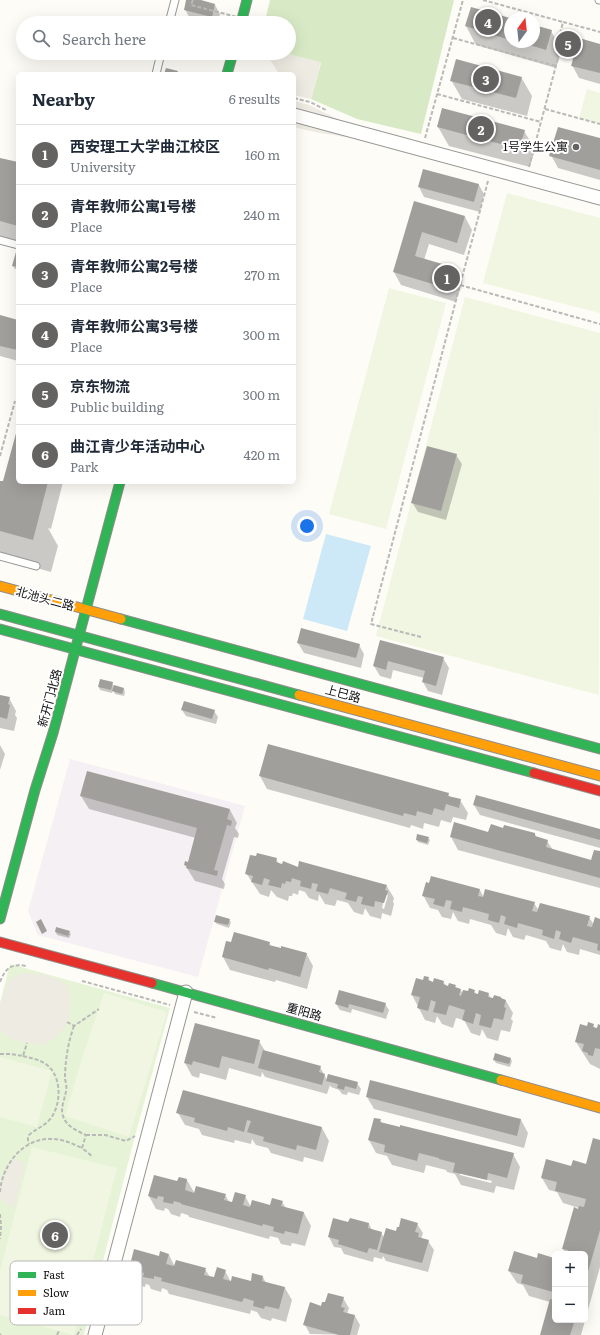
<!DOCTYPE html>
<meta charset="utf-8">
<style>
:root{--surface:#fff;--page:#f6f6f7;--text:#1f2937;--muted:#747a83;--line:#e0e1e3;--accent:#646362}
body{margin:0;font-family:Literata,"Noto Sans SC",serif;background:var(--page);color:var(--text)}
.controls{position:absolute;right:12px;bottom:12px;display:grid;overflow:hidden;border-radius:6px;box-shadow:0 4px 16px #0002}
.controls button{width:36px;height:36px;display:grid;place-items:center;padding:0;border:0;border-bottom:1px solid var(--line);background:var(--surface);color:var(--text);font:20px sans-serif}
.compass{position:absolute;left:504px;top:12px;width:36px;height:36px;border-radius:50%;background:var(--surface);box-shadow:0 4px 16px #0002;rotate:15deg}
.you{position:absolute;left:307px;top:526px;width:14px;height:14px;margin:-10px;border:3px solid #fff;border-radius:50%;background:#1a73e8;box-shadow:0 0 0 6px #1a73e833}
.badge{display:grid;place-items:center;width:26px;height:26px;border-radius:50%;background:var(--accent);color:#fff;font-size:13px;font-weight:700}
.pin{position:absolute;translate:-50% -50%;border:2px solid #fff;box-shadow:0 1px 4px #0006}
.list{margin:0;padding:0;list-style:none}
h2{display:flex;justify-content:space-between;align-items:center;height:52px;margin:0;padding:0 16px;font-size:17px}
h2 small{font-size:13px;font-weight:400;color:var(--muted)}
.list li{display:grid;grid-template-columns:26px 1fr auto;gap:12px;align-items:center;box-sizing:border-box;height:60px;padding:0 16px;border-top:1px solid var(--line)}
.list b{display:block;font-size:15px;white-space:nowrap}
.list p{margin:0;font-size:13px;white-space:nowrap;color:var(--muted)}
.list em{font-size:13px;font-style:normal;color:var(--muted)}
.icon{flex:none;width:22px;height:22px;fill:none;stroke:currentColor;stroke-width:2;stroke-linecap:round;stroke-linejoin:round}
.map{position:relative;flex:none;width:600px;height:1335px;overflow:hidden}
.search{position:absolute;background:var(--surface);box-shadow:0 4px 16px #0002;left:16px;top:16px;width:280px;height:44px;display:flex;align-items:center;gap:10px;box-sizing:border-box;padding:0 14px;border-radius:22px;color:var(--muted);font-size:15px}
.panel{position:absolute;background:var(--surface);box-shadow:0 4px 16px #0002;left:16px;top:72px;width:280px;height:412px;border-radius:6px}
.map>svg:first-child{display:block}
</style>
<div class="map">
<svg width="600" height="1335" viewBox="0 0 600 1335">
<rect width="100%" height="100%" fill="#fdfcf7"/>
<path fill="#f5f0f3" d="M70,759l175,47 -47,171 -160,-42 -10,-24z"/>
<path fill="#e7f3d7" d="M10,964l160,44 -35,128 -51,199h-84v-332z"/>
<path fill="#d8eac5" d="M270,0h184l-33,134 -64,-15 -46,-20 10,-36 -37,-10h5v-30h-9v-2l-14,-4z"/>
<g fill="#f0f6e1">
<path d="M587,89l13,4v31l-21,-6z"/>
<path d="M507,193l93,25v95l-117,-30z"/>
<path d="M389,288l57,15 -60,226 -57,-15z"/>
<path d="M465,297l135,36 -1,362 -223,-59z"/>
<path d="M104,993l63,19 -38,125 -64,-21 18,-61z"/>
<path d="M0,1057l52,14 -15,56 -37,-10z"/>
<path d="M32,1147l85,21 -43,167 -74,-20v-44z"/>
</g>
<g fill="#edebe2">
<path d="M266,53h18l37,9 -10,37 -17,-4v-21h-15z"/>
<path d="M294,101l15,4 39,19 -3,13 -31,-5 -20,-5z"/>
<path d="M25,973l20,2 17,6 4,3 4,9v18l-4,15 -11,12 -11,6 -5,1 -16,-3 -11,-3 -12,-9v-27l7,-18 3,-5 6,-5z"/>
<path d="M13,1158l12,6 -11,43 -5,-1 -9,-9 1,-13 2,-10z"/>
</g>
<path fill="#cde8f7" d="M326,534l45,12 -24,85 -44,-12z"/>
<g fill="#0003" fill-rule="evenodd">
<path d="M187,0h10l18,5 5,9 -2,9h-12l-16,-4 -5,-10z"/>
<path d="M510,19v23h24v-16l17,5 11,19 -6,18 -80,-23 -10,-19z"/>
<path d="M566,35l10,2 3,5 21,3v39l-21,-6 -7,-13 3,-10 -11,-3 -2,-3z"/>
<path d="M521,77l11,19 -5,20 -65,-17 -11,-19z"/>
<path d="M438,127l86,4 11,18 -5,18 -81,-21z"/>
<path d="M600,139v41l-42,-12 -7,-13z"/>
<path d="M0,159l18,4v78l-18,-5z"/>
<path d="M479,185l5,9 -4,18 -56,-15 -5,-10z"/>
<path d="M415,202l50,15 7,13 -8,25 -35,-11 -5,16 31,9 7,13 -6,20 -55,-17 -7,-13z"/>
<path d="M18,254v15h-3l-2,-3z"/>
<path d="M0,316l18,5v40l-18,-5z"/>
<path d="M18,428v54h45l-12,47 -3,-1 10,18 -7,26 -51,-14v-76l3,1z"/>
<path d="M456,455l6,9 -16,56 -28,-8 -6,-10z"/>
<path d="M381,641l62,17 6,10 -7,27 -14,-4 -5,-9 1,-4 -31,-8 -2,9 -11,-3 -6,-10z"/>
<path d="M298,643l61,2 5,9 -3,14 -57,-15z"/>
<path d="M112,683l2,3 10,3 1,3 -1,4 -9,-2 -2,-4 -1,3 -12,-3 -1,-3z"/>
<path d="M0,696l9,2 7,13 -1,4 2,3 -3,13 -14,-3z"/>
<path d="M182,710l32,1 4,6 -2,7 -30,-8z"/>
<path d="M0,745l5,9 -5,16z"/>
<path d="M260,776l188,18 2,3 10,3 8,13 -2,7 -13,-3 -2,6 -10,-3 -2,7 -15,-4 -1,6 -12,-4 -1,3 -143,-39z"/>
<path d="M81,796l149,14 7,13 -2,5 4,6 -1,4 -4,-1 -12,42 3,5 -1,5 -29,-8 -10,-16 4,-2 7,-25 -107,-29z"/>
<path d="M474,805l126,25v18l-120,-33z"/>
<path d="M504,829l31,5 2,4 10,3 6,9 39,11 8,-8v35l-142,-38 -7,-13 38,-4z"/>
<path d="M428,838l2,2 -2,5 -10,-3 -1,-2z"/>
<path d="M276,859l3,5 107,21 8,13 -1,4 1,2 -3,12 -9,-3 -1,6 -11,-3 -5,-8 -2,7 -9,-3 -6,-9 -11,-3 -2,6 -10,-2 -6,-10 -1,7 -9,-3 -4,-6 -6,-2 -1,5 -5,-2 -1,3h-3l-1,5 -11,-4 -6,-7 -2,7 -9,-3 -14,-21zM385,895h3l-4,14 -2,-1z"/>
<path d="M480,890l4,8 50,5 5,8 50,6 5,8 6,-5v35l-20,-6 -1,6 -12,-3 -4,-8 -2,7 -11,-3 -4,-7 -20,-6 -2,5 -11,-3 -5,-9 -2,8 -10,-3 -5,-8 -21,-6 -1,5 -11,-3 -5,-9 -2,7 -9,-2 -4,-7 -8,-2 -7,-13z"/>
<path d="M229,920l2,2 -2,6 -12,-4 -2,-3z"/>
<path d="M56,932h13l2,2 -2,4 -12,-3z"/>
<path d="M269,942l2,5 35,6 7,13 -6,23 -31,-9 -1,2 -45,-12 -7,-13z"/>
<path d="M428,978l3,4 12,-1 3,5h9l2,3h3l3,5 11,-3 2,3h12l3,4 15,3 7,12 -2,6 2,2 -3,11 -9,-2 -3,11 -11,-3 -5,-9 -2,7 -9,-3 -7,-13 -8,-2 -3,10 -11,-4 -5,-8 -2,7 -10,-3 -13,-25 12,-14z"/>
<path d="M340,992l45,12 4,6 -3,9 -34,-10 -1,4 -11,-3 -4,-6z"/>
<path d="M593,1025l2,4h2l3,-3v43l-10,-5 -14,-22 12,-15z"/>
<path d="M259,1041l6,10 55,16 7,13 30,3 4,6 -2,6 -11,-3 -1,3 -5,-1 -3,-4 -8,-3 -1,-2 -3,9 -62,-17 -3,-5 -1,5 -32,-9 -3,12 -26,-7 -1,5 -7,-2 -7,-13z"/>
<path d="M510,1058l2,3 -2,6 -14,-4 -2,-3z"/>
<path d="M183,1091l139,37 7,13 -6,21 -19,-5 -1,5 -32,-9 -3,-5 -12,-3 -4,-6 -1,5 -16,-4 -1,3 -32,-8 -3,-6 -14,-4 -7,-12z"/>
<path d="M367,1097l154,23 7,13 -4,15 -150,-39z"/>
<path d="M374,1119l6,1 2,3 131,31 7,13 -6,23 -18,-4 -2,7 -33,-8 -6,-11 -8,-2 -1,-2 -20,-5 -2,8 -32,-8 -5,-9 -11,-3 -7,-13zM460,1173l32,8 -1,2 -31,-8z"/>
<path d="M600,1141v126l-19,68h-40l9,-33 -21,-6 -6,-11 -6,-2 -8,-12 29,-12h15l2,3v58h30v-66h-18l-4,-5 16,-41 -16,-5 -6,-11 -8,-2 -7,-12 30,-11 15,-2z"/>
<path d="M179,1178l8,2 8,14 30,1 5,8 15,-7 6,11 19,-1 12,-4 4,6 18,5 7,13 -6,20 -13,-3 -1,3 -10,-2 -3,-6 -8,-2 -1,3 -80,-22 -1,-2 -7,-2 -1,4 -9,-3 -3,-5 -3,-1 -1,3 -8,-2 -7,-13 29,-14z"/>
<path d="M349,1224h20l3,6 9,3 3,4 33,-13 6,9 -2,6 7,2 6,9 -6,22 -42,-11 -3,-5 -1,3 -8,-2 -1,5 -29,-8 -3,-6 -7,-1 -5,-10z"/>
<path d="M169,1255l6,12 30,2 5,8 5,2 10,-8 6,11h20l12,-5 3,6 19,5 7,12 -6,22 -14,-4 -1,3 -10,-3 -4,-6 -6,-2 -1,4 -81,-20 -2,-4 -5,-2 -1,4 -10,-3 -2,-4 -3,-1 -1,3 -9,-2 -7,-13 30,-15z"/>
<path d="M343,1298l6,10 -2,6 8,2 5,9 -3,10 -47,-1 -5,-9 17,-18z"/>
</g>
<g fill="#a19f9c">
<path d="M186,0h15l14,4 -3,13 -28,-7z"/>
<path d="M471,7l39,11v22l-45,-14z"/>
<path d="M534,25l18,5 -6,20 -26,-8h14z"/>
<path d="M565,33l11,3 -4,16 -11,-3z"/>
<path d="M579,38l21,6v29l-29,-7z"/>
<path d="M456,59l66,18 -6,21 -66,-17z"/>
<path d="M166,68l12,3 -1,3h-13z"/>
<path d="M442,108l83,22 -6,19 -82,-22z"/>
<path d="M558,127l42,11v32l-51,-14z"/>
<path d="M0,158l18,4v64l-18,-5z"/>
<path d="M423,169l56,15 -5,18 -56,-15z"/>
<path d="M414,201l51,15 -8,27 -35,-11 -7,24 41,12 -7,21 -56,-17z"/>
<path d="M16,252l2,1v14l-6,-1z"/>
<path d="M0,315l18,5v30l-18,-4z"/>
<path d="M18,426v56h30l-15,58 -33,-9v-50h3z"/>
<path d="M427,446l30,8 -16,57 -30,-8z"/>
<path d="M301,628l59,16 -4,14 -59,-15z"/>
<path d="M380,640l64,17 -8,29 -14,-4 3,-11 -37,-10 -2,9 -13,-4z"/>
<path d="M100,679l13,3 -2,8 -13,-3z"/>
<path d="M114,685l10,3 -2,6 -10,-3z"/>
<path d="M0,695l10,2 -2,7 2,1 -3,14 -7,-2z"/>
<path d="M184,701l31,9 -3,9 -31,-9z"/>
<path d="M268,744l181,49 -1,3 13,3 -2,9 -13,-4 -2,7 -10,-3 -2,7 -15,-4 -1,5 -12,-3 -1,3 -144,-40z"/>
<path d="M87,771l143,38 -3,10 5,2 -1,5 -4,-1 -13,45 4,1 -1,5 -31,-8 1,-2 -3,-1 1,-4 3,1 9,-34 -117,-32z"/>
<path d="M476,795l124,34v11l-127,-35z"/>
<path d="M454,822l34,10 3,-8 12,4 1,-3 31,8v3l13,4 -2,7 45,13 3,-10 6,1v27l-150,-41z"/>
<path d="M417,834l12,3 -2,6 -11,-3z"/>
<path d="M257,853l20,5 -1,4 6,2 1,-3 15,6 1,-6 88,24 -2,5 3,1 -4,12 -9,-2 -1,6 -13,-3 2,-7 -5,-1 -2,6 -11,-3 2,-6 -17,-5 -2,6 -12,-3 2,-7 -6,-1 -1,6 -11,-3 1,-5 -9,-3 -1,4 -5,-1 -1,3 -3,-1 -1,5 -13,-3 2,-5 -6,-2 -2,7 -11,-3 2,-6 -8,-2 5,-19 6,1z"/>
<path d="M431,876l49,13 -2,7 5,1 2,-8 50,13 -3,9 5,1 3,-9 50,13 -3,10 5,1 3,-10 5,2v32l-3,-1 1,-6 -25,-7 -2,6 -12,-4 2,-7 -5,-2 -2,9 -12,-4 1,-5 -25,-7 -1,5 -13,-4 2,-7 -5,-2 -2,8 -11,-3 1,-6 -26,-7 -1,5 -12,-3 2,-8 -6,-1 -2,7 -11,-3 2,-5 -13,-3 4,-14 3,1z"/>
<path d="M216,915l14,4 -2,6 -14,-3z"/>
<path d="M41,919l6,12 -5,3 -6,-12z"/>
<path d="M56,927l14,4 -2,5 -13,-4z"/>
<path d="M234,932l36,10 -1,3 12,3v-2l26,7 -7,24 -31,-9 -1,2 -46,-13 4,-16 5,1z"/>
<path d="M424,976l5,1 -1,3 5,2 1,-4 10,3 -1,3 5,2 1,-3 7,2 -1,2 6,2 -2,6 2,1 2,-6 5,1 1,-3 6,2 -1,3 4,1 1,-4 10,3 -1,4 5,1 1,-3 7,2v1l5,2 -2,7 2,1 -3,12 -9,-2 -3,10 -12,-3 2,-10 -5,-2 -3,11 -11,-4 3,-10 -16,-5 -3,10 -13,-3 3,-10 -5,-2 -3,11 -11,-3 3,-11 -9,-2 5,-17 7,2z"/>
<path d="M339,990l47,13 -3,10 -34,-9 -1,4 -13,-4z"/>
<path d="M588,1022l6,2 -1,3 4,1 1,-4 2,1v24l-5,-1 -2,8 -5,-1v-2l-6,-2 2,-7 -9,-2 5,-18 7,2z"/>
<path d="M195,1023l65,17 -6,24 -32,-8 -3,12 -26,-7 -1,4 -8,-2z"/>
<path d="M263,1050l58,16 -2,6 6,2 -3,11 -64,-17z"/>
<path d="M495,1053l16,5 -2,6 -16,-4z"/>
<path d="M328,1074l30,8 -2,7 -11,-3 -1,4 -7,-2 1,-4 -12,-3z"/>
<path d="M370,1080l151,39 -4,17 -151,-39z"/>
<path d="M183,1090l139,37 -6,23 -19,-5 -1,5 -33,-9 1,-4 -17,-5 4,-11 -4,-1 -3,12 -16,-5 -1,4 -33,-9 1,-4 -19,-5z"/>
<path d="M374,1118l7,1 -1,3 20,5v-2l114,28 -7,25 -19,-5 -1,7 -34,-8 2,-9 -16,-4v-1l-20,-5 -2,8 -33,-9 1,-7 -17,-5z"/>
<path d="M593,1138l7,2v90l-15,52v-28h-19l2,-4 -6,-1 12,-42 4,2 1,-3 5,1 2,-8 -31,-8 2,-9 -16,-4 5,-19 25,7 2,-6 13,4z"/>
<path d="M154,1175l23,6 2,-4 8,2 -2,11 9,3 2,-7 30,8 -2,6 8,2 3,-10 11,3 -3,10 7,2 2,-7 18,5 2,-7 11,3 -2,5 23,6 -6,22 -13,-3 -1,3 -11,-3 1,-4 -11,-3 -1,2 -81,-22v-1l-7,-2 -1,3 -10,-2 1,-5 -6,-1 -1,3 -9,-3z"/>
<path d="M333,1218l15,4 2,-4 19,5 -1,5 14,4 -5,18 -8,-2 -2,5 -29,-9 1,-4 -11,-3z"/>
<path d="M401,1218l17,5 -3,9 4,1 -1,4 11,3 -7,23 -43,-11 7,-24 10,3 1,-4h2z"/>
<path d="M134,1249l25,7 1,-5 9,3 -3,10 8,2 2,-6 30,8 -2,7 10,2 3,-10 9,3 -3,9 8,2 1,-5 19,5 1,-8 11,3 -1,5 23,6 -6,22 -14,-3 -1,3 -11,-3 1,-5 -10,-3 -2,4 -81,-21 1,-3 -8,-2v3l-11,-2 1,-4 -5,-1 -1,3 -10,-2z"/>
<path d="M514,1251l23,7 1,-5 16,5 -1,4 2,1v20l-2,9 -32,-9 2,-8 -15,-4z"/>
<path d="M328,1293l16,4 -3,10 4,1 -2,4 12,3 -5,20h-11l-36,-10 7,-23 11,4 1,-4h3z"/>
<path d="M550,1299l5,1v20h20l-5,15h-30z"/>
</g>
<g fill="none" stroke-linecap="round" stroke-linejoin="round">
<g stroke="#979795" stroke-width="9">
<g id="lane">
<path d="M599,0h1"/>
<path d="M169,23l6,-23"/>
<path d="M156,74l5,-21"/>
<path d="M0,240l18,5"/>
<path d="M0,556l36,10"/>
</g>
</g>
<g stroke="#979795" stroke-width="15">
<g id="street">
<path d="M294,115l306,83"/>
<path d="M95,1335l91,-343"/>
</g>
</g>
<g stroke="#8e8d8b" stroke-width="11">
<g id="fast">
<path d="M241,23l6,-23"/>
<path d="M227,74l6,-21"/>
<path d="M0,614l299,81"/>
<path d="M121,619l479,130"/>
<path d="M0,629l534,144"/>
<path d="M0,919l35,-129 18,-57 67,-251"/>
<path d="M152,983l349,97"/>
</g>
</g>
<g stroke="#8e8d8b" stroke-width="11">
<g id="slow">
<path d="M0,586l121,33"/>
<path d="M299,695l301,81"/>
<path d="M501,1080l99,28"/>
</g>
</g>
<g stroke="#8e8d8b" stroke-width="11">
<g id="jam">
<path d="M534,773l66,18"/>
<path d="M0,942l152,41"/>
</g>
</g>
<g stroke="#b9b9b8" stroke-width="2" stroke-dasharray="4 2" stroke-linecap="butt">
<path d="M483,0l80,22"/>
<path d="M453,38l103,28"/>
<path d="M437,94l104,28"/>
<path d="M294,98l16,4 16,8"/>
<path d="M545,109l55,15"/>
<path d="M425,138l38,-138"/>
<path d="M529,167l29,-109 -2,-7 7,-29 37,10"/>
<path d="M488,181l-28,104 140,39"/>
<path d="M0,456l15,-55"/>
<path d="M421,637l-50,-13 89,-339"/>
<path d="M82,981l88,24"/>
<path d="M0,982c5,-13 11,-19 26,-16"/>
<path d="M194,1012l23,6"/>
<path d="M67,1022l7,4 25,-17"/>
<path d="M74,1026c-6,16 -9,36 -9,53 1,4 2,8 1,12 -1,8 -6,17 -3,25 3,10 14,15 23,19l-4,13 11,9"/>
<path d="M0,1054h11l12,2 4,-13"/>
<path d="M23,1056c7,2 15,3 21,7 18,10 18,40 7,55 -7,9 -16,11 -22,17 -2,3 -1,6 0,9"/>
<path d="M86,1135h19l21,6 9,-5"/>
<path d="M0,1192c2,-27 23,-55 53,-53 10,0 20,5 29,9"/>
<path d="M0,1214l1,12 -1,13"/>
<path d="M0,1334l1,1"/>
<path d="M57,1335l2,-4"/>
<path d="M77,1335l4,-6"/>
</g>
<use href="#lane" stroke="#fffffe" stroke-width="7"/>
<use href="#street" stroke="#fffffe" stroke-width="13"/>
<use href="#fast" stroke="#30b455" stroke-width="9"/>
<use href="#slow" stroke="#ff9f0a" stroke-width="9"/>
<use href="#jam" stroke="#e5322d" stroke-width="9"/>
<path stroke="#b9b9b8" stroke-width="2" stroke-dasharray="4 2" stroke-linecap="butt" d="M193,0l-2,5 69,18"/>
</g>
<circle fill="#646362" stroke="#fff" stroke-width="1.5" cx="576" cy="147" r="4"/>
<g text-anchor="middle" stroke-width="4" stroke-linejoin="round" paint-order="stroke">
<g font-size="12" fill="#111" stroke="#fff" text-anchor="end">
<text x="568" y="151">1号学生公寓</text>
</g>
<g font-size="12" fill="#111" stroke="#fff">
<text transform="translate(45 599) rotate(15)" y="4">北池头二路</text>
<text transform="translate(343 694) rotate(15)" y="4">上巳路</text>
<text transform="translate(50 698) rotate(-75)" y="4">新开门北路</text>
<text transform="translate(304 1012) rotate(16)" y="4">重阳路</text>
</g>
</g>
<rect x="10" y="1261" width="132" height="64" rx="6" fill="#fff" stroke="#b8b8b8" stroke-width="1"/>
<rect x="18" y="1272" width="18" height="6" fill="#30b455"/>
<rect x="18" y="1290" width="18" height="6" fill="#ff9f0a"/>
<rect x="18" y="1308" width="18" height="6" fill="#e5322d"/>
<g font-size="11" fill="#111">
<text x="43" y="1279">Fast</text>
<text x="43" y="1297">Slow</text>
<text x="43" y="1315">Jam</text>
</g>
</svg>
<div class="controls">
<button>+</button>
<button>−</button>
</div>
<svg class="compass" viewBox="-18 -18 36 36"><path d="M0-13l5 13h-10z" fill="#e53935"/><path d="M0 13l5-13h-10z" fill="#747a83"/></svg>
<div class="you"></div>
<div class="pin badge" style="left:447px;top:278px">1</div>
<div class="pin badge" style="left:481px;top:129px">2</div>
<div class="pin badge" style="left:486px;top:79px">3</div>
<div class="pin badge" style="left:488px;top:22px">4</div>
<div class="pin badge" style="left:568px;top:44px">5</div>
<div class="pin badge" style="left:55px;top:1235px">6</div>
<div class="search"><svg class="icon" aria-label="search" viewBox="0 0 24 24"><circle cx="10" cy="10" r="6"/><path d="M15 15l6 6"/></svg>Search here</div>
<section class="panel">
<h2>Nearby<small>6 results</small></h2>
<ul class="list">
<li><span class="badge">1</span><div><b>西安理工大学曲江校区</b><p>University</p></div><em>160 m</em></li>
<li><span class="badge">2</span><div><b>青年教师公寓1号楼</b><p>Place</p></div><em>240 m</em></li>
<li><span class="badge">3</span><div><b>青年教师公寓2号楼</b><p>Place</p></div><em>270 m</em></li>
<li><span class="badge">4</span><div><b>青年教师公寓3号楼</b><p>Place</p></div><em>300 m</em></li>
<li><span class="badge">5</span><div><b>京东物流</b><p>Public building</p></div><em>300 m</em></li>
<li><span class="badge">6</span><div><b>曲江青少年活动中心</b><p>Park</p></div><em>420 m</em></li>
</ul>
</section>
</div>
